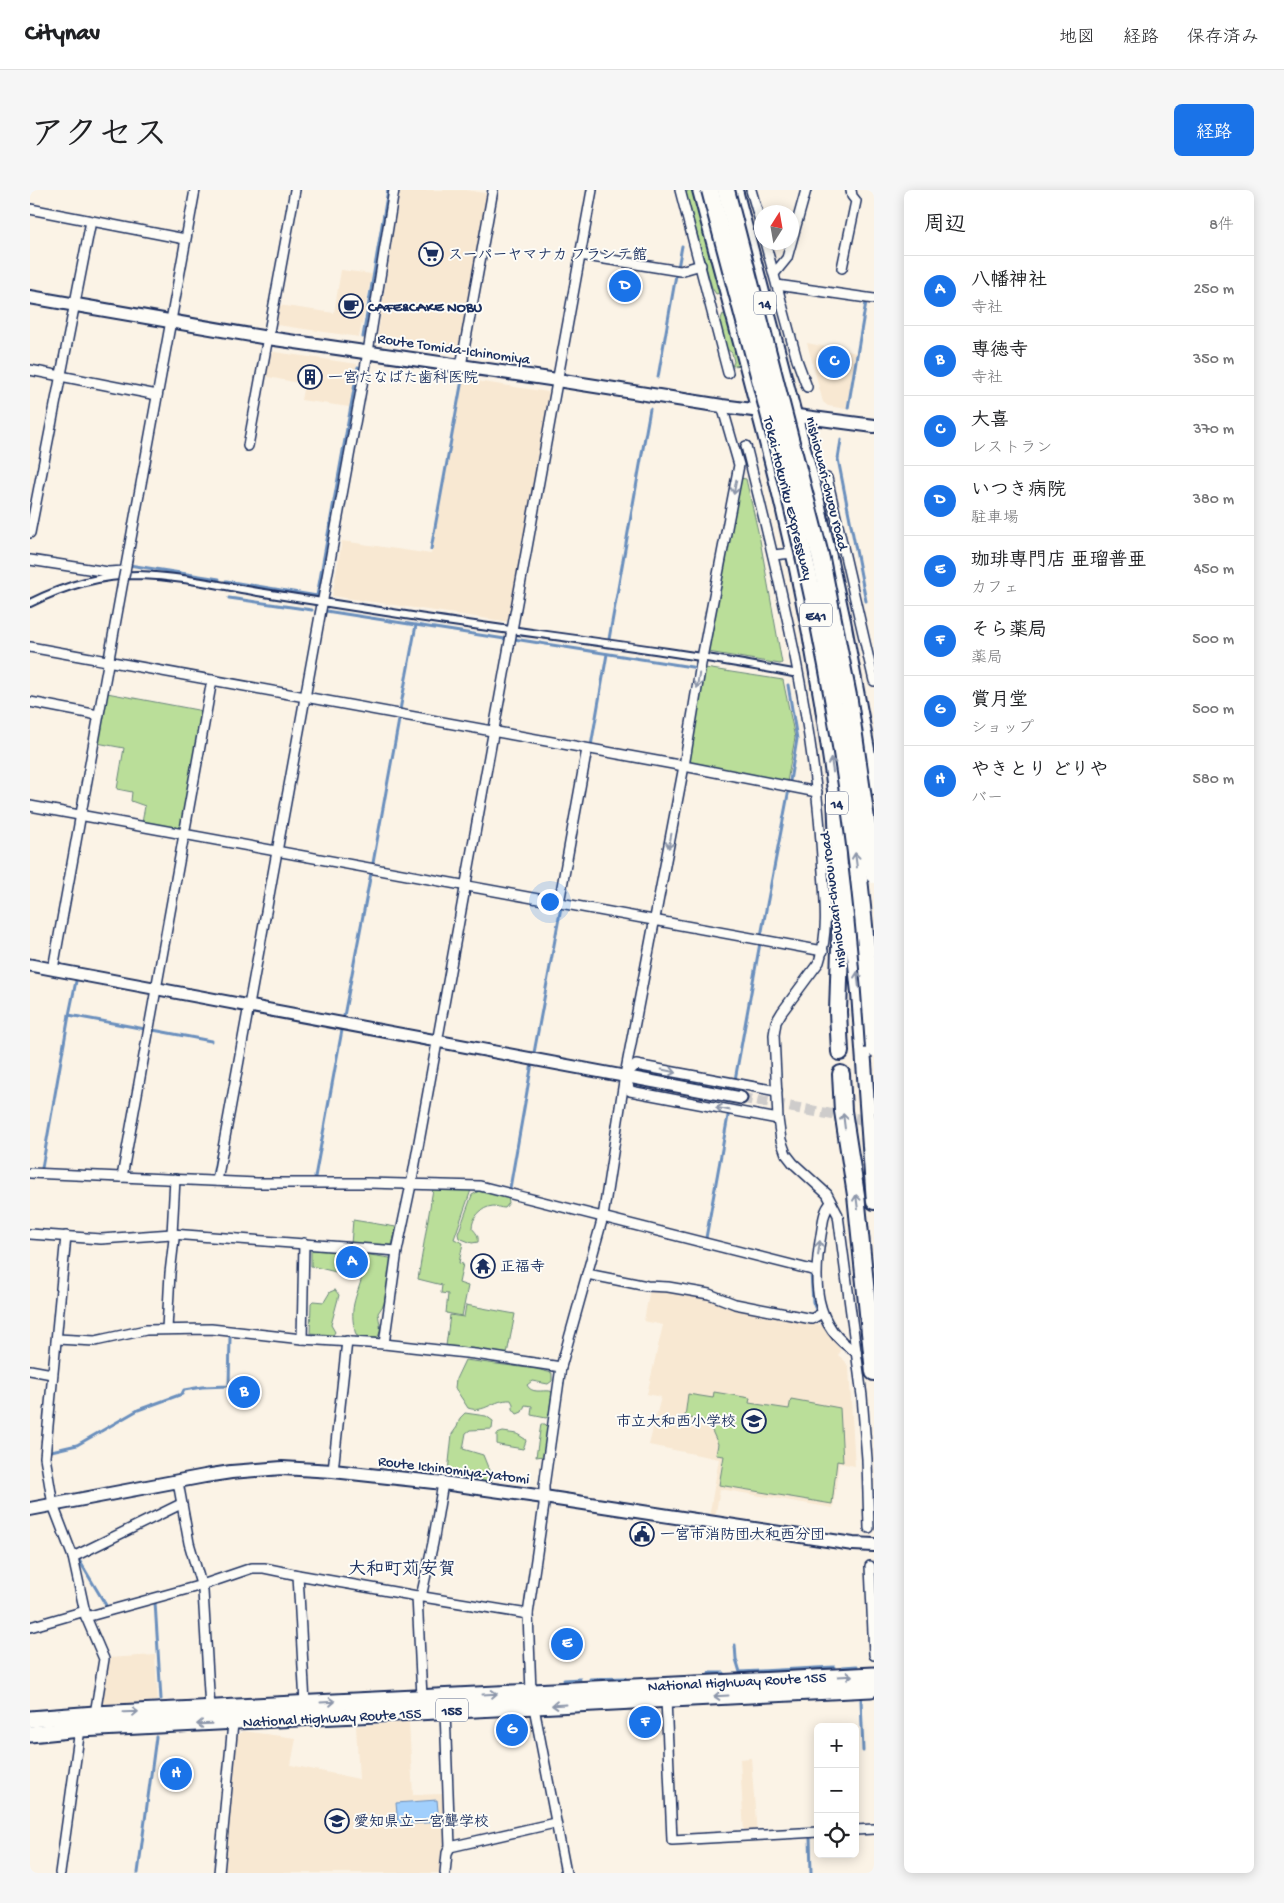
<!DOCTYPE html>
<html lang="ja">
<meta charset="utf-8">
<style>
:root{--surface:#fff;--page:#f6f6f6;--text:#202124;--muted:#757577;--line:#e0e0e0;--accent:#1a73e8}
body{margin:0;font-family:"Gochi Hand","Klee One",sans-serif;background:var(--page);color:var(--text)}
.controls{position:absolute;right:15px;bottom:15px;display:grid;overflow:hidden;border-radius:8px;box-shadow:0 2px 12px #0003}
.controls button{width:45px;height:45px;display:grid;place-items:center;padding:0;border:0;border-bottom:1px solid var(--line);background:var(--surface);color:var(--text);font:25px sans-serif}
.compass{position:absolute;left:724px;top:15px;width:45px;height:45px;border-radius:50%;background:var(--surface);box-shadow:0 2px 12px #0003;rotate:11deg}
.you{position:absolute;left:519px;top:711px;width:18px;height:18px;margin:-12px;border:4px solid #fff;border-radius:50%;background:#1a73e8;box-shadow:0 0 0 8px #1a73e833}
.badge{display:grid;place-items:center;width:32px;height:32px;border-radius:50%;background:var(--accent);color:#fff;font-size:16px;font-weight:700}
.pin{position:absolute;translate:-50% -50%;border:2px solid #fff;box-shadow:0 1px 5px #0006}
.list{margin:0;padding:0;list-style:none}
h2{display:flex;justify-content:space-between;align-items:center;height:65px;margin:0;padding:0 20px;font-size:21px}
h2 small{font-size:16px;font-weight:400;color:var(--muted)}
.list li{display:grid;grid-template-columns:32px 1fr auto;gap:15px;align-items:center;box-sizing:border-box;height:70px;padding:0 20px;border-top:1px solid var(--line)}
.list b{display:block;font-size:19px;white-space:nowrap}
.list p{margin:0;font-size:16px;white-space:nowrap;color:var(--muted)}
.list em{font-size:16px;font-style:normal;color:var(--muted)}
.icon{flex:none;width:28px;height:28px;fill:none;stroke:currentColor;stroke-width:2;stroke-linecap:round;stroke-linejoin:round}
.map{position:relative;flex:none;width:844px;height:1683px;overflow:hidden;border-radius:8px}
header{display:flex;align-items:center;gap:30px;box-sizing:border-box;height:70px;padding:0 25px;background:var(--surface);border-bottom:1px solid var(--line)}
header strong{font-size:24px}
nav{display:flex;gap:28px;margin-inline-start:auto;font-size:18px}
.intro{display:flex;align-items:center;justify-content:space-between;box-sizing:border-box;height:120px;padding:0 30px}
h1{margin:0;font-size:35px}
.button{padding:12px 22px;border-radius:8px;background:var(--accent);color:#fff;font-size:18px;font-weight:700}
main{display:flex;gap:30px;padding:0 30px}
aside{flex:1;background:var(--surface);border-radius:8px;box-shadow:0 2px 12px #0003}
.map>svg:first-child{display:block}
</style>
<header>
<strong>Citynav</strong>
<nav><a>地図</a><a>経路</a><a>保存済み</a></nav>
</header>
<div class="intro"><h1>アクセス</h1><a class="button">経路</a></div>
<main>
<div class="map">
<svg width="844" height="1683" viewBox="0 0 844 1683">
<rect width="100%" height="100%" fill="#fbf3e6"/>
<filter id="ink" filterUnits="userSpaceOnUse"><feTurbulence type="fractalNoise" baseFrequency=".02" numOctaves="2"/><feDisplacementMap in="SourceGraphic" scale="10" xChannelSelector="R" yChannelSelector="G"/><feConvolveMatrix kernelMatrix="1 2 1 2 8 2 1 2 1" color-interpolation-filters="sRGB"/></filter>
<g filter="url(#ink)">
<g fill="#f8e8d2">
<path d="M370,0h66l25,4 -30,158 -84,-13z"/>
<path d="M311,80l31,4 -13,63 -82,-12 -2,-5 3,-15 56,8z"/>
<path d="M777,153l50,10 -11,56 -18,-3 -5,-4z"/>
<path d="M238,161l89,13 -8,43 -48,-7 3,-16 -41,-8z"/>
<path d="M433,189l85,13 2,3 -40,227 -178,-26 10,-55 89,13z"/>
<path d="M620,1098l65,11 16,7 91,19 19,26 -3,4 7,6 4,7 6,98 -16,-3 -6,45 -113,-19 -5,29 -6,-1 10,-58 -70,-14 12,-48 -14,-3 16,-69 -19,-4z"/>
<path d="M125,1465l3,46 -57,4 7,-47z"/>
<path d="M379,1532l4,73 30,-1 3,53 -4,26h-218l12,-136 7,-6 53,7 -5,27 68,14 -3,-53z"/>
<path d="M721,1568l6,76h-13l-4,-75z"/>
</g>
<g fill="#bade99" stroke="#6a867c">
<path d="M658,0h9l24,100 -1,3 -4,1 -4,-6 -26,-94z"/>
<path d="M693,124l7,3 13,48 -11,1 2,-4 -2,-9 -5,-4c-3,-11 -10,-25 -4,-35z"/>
<path d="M710,288l6,1 14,61 22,123 -2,1 -72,-12z"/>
<path d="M675,478l78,12 12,58 -8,44 -98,-20z"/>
<path d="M77,503l96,18 -21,119 -40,-7 3,-17 -14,-5 1,-9 -15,-3 7,-41 -27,-5z"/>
<path d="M403,999l38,1 -17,49 9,4 -4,20 4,1 -4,19 9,3 -6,30 -16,-3 2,-19 -7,-1 1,-8 -24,-6z"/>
<path d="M449,1001l29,5 1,7 -4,5c-5,0 -8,-2 -12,-2 -12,1 -21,12 -21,22 4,5 7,7 6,14l-6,1 -13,-5 -1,-4 14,-39z"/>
<path d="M323,1030l43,7 -4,18 -2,3 -39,-4z"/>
<path d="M283,1059l26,2 3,3 1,4 -4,13 -3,1 -25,-6v-15z"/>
<path d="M333,1064l27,4 1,2 -7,44 -6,9c1,9 5,17 -1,25l-18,-1 -3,-2c-9,-31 3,-39 8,-67l-5,-3v-9z"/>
<path d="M305,1100l4,5 -8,30 4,7 -2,3 -23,-2 1,-30 2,-2 11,1 6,-10z"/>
<path d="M436,1115l49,9 -8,40 -61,-8 4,-31 14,2z"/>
<path d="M435,1170l71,9 16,4v8l-4,3 -16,-3 -5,4c4,9 15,5 23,6l2,1 -3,24 -3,2 -15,-3 1,-9 -7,-1 -3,7 -5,2 -4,-5v-5l-2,-4c-18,-1 -26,14 -43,8l-13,-20 1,-9z"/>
<path d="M684,1202l36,6 -1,5 40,6 2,-10 49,9 3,54 -6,-1 -5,43 -113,-19 5,-29 -8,-1 2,-11 -10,-22 -23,-5 3,-23 25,4z"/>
<path d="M435,1223l21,3 7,5 -1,8 -22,1 -4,3 -3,16 20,6 6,15 5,2 -3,11 -40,-5 -3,-6 4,-38 5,-7 3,-9z"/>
<path d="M511,1234h4l3,3 -4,29 -8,1z"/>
<path d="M473,1242l14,2 8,5 1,2 -3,8 -24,-4 -2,-1v-10z"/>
</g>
<path fill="#a1cffc" stroke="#6b8fbd" d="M407,1610l2,22 -41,3 -2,-22z"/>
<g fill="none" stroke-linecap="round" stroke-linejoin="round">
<g stroke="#6b8fbd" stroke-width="3">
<path d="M648,78l4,-22"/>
<path d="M333,147l25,-147"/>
<path d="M628,187l18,-102"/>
<path d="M818,218l18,-106"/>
<path d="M811,250l-3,19 28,142"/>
<path d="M401,359l31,-169"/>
<path d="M99,375l90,14"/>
<path d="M196,391l91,15 41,-229"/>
<path d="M199,408l83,12"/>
<path d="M296,421l179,28"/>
<path d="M286,424v-3"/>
<path d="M484,449l184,29"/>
<path d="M579,449l41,-230"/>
<path d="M758,495l9,54 -7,42"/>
<path d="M370,520l16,-85"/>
<path d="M561,556l16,-92"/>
<path d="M343,673l26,-143"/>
<path d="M731,746l28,-147"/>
<path d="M39,825l7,-34"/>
<path d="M314,826l27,-143"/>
<path d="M123,840l58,11"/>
<path d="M504,863l27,-146"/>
<path d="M705,890l25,-137"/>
<path d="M12,978l27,-153 76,14"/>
<path d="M183,985l4,-20"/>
<path d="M285,987l27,-147"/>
<path d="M480,998l22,-125"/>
<path d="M676,1048l22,-122"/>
<path d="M781,1084l2,28 5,13"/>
<path d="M17,1262l30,-7 61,-35 44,-16 2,-4 18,-3 27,-1 1,-49"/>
<path d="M49,1370l28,47"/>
<path d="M125,1412l6,97"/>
<path d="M705,1455l1,14 4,13 94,-5"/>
<path d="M813,1477l14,-1"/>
<path d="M679,1483h15"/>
<path d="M560,1489l35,-1"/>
<path d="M534,1490l16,-1"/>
<path d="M831,1510l2,51"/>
<path d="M780,1647l1,36"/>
<path d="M108,1683l18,-136"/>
</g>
<path stroke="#cecccb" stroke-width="11" stroke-dasharray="11 5.5" stroke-linecap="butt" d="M711,908l133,24"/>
<g stroke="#1b2f5e" stroke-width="10">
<path id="pedestrian" d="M0,413c34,-17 69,-28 108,-28 40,1 80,10 120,17 51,8 102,16 154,24 126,19 255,33 381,57"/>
</g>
<g stroke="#1b2f5e" stroke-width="12">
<g id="minor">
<path d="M650,0l48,183"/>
<path d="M721,0l11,38"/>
<path d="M0,19l155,30"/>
<path d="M735,52l32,118 10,27"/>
<path d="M550,65l100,16 21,-6"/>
<path d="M812,78l14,-67 -4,-5 -1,-6"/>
<path d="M744,84l13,-16 19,-68"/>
<path d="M747,95l97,14"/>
<path d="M431,176l32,-176"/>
<path d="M0,180l127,25"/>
<path d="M218,256l47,-256"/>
<path d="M716,256c34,136 68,271 76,411 2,35 8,72 -3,105l-37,50 -6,10 -2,13 4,84 3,21 5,14 7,9 34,31 11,21 24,181 5,63 2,69"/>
<path d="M797,288l47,203"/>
<path d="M0,343l61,-312"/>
<path d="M743,365l20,-2"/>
<path d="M0,370l78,12 17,-1 70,-381"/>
<path d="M0,457l654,119 133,26"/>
<path d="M0,512l68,13"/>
<path d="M0,616l793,145"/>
<path d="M529,713l28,-154"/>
<path d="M23,779l70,-388"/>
<path d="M747,901l-141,-26 -11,10 5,16 148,28"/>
<path d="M0,983l227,10h110l113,3 336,85"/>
<path d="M92,987l90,-497"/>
<path d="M187,991l151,-829 26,-162"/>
<path d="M801,1013c-8,8 -8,21 -10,32 -8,45 -8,91 35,117"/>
<path d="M0,1044l71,5 71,-5 225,17"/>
<path d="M36,1046l-21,221 8,48 20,52 13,60 18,42 -9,55"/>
<path d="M557,1084l60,12 21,1 41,7 26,10 77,15 10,-6"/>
<path d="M137,1139l3,-56 4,-34 -2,-5 3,-55"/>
<path d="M27,1149l38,2 51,-11 65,-1 91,10 82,5 91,10 86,13"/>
<path d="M272,1149l2,-96"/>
<path d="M354,1154l13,-93 15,-71 180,-990"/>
<path d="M0,1180l22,4"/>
<path d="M303,1281l14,-130"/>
<path d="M148,1292l11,61 14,48 7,118"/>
<path d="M43,1367l108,-53"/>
<path d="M840,1376l4,89"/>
<path d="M268,1385l7,129"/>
<path d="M387,1406l5,101"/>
<path d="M391,1407l12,-54 10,-60"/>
<path d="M56,1427l116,-32 50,-17h12l34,7 119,21 111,18"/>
<path d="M0,1437l55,-16"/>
<path d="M636,1509l6,141 146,-8"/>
<path d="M415,1521l5,136 -3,6 -2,20"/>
<path d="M825,1640l19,-1"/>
<path d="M420,1657l105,-24"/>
<path d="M30,1683l20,-144"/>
<path d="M189,1683l14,-150"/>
<path d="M536,1683l-35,-181 -3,-78 16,-109v-19l17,-119 42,-150 22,-142 59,-309 18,-108 37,-193 -17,-59"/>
</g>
</g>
<g stroke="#1b2f5e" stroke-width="15">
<path id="tertiary" d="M0,775l711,133"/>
</g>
<g stroke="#1b2f5e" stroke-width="16">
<g id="secondary">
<path d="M0,107l238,41 289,42 165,26 152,20"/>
<path d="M0,1319l175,-33 26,-4 51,-4 51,3 110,12 101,14 309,47 21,1"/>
</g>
</g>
<g stroke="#1b2f5e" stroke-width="18">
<g id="primary">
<path d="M670,0c27,101 55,202 80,304 25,103 44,207 57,312"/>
<path d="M705,0l82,312 26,119 31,166"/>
<path d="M816,682l13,121 15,209"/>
</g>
</g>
<g stroke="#1b2f5e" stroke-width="19">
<g id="trunk">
<path d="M0,1529l65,-5 779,-39"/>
<path d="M0,1544l50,-5 791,-40 3,-2"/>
</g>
</g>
<g stroke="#1b2f5e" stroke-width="20">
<g id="motorway">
<path d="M806,606l5,120 -3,96 2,40"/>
<path d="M811,884l2,37 13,84 18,177"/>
</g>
</g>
<use href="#pedestrian" stroke="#fdfcf7" stroke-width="6"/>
<use href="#minor" stroke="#fdfcf7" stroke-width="9"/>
<use href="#tertiary" stroke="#fdfcf7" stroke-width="11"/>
<use href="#secondary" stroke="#fdfcf7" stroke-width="12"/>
<use href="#primary" stroke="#fdfcf7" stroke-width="14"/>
<use href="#trunk" stroke="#fdfcf7" stroke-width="15"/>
<use href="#motorway" stroke="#fdfcf7" stroke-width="16"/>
<g stroke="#1b2f5e" stroke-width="12" stroke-linecap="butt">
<path id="minor-bridge" d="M93,391l2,-10"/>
</g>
<g stroke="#1b2f5e" stroke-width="20" stroke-linecap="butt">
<g id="motorway-bridge">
<path d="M680,0c38,146 80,292 110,440 28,137 45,278 54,418"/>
<path d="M696,0l95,369 28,142 25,174"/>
</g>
</g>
<use href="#minor-bridge" stroke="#fdfcf7" stroke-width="9"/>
<use href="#motorway-bridge" stroke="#fdfcf7" stroke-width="16"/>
</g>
<defs><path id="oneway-shaft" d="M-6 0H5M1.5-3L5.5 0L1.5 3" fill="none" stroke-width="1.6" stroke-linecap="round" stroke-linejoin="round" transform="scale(1.25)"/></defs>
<g stroke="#8c96aa">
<use href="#oneway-shaft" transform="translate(705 297) rotate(100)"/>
<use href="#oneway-shaft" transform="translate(668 491) rotate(99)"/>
<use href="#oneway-shaft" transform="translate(802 575) rotate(-98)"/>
<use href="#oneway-shaft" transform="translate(640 651) rotate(101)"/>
<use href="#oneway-shaft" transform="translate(826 670) rotate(-97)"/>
<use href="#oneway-shaft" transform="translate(828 789) rotate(-96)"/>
<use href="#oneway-shaft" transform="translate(639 881) rotate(11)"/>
<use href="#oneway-shaft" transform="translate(693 919) rotate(-169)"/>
<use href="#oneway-shaft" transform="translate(814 931) rotate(-97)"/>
<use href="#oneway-shaft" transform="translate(827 1012) rotate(-97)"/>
<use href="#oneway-shaft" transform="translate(789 1058) rotate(-83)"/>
<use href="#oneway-shaft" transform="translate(815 1486) rotate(-3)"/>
<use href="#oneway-shaft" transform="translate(460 1504) rotate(-3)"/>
<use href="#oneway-shaft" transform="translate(691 1506) rotate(177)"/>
<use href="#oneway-shaft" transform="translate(298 1512) rotate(-3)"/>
<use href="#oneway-shaft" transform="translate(529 1515) rotate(177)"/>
<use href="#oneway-shaft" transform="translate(101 1522) rotate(-2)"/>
<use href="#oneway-shaft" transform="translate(174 1534) rotate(178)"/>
</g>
</g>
<defs>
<g id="supermarket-ring" transform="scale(1.25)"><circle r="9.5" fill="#fdfcf7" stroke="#1b2f5e" stroke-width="1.5"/><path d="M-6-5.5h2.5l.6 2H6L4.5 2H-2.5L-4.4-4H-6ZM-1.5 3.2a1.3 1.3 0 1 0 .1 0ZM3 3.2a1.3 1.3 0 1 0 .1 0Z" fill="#1b2f5e"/></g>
<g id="cafe-ring" transform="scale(1.25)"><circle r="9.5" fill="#fdfcf7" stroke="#1b2f5e" stroke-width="1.5"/><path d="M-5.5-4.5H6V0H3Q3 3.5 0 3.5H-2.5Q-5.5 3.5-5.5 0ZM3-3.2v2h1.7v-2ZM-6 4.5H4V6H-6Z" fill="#1b2f5e"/></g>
<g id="building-ring" transform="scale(1.25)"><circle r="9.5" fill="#fdfcf7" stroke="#1b2f5e" stroke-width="1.5"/><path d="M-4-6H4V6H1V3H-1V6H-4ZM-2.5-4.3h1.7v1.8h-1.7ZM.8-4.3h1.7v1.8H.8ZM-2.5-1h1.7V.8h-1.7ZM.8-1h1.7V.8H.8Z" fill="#1b2f5e"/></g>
<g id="temple-ring" transform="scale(1.25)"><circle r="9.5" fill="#fdfcf7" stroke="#1b2f5e" stroke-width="1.5"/><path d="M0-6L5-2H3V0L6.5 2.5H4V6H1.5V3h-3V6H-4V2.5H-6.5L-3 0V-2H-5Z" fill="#1b2f5e"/></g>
<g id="school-ring" transform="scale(1.25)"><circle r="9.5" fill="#fdfcf7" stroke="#1b2f5e" stroke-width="1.5"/><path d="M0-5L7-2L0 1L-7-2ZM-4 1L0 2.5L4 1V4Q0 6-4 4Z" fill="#1b2f5e"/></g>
<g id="civic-ring" transform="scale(1.25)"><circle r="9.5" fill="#fdfcf7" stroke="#1b2f5e" stroke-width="1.5"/><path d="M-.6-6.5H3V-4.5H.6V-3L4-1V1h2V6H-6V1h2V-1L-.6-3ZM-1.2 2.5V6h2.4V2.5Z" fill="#1b2f5e"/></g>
</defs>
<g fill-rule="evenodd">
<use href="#supermarket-ring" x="401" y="64"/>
<use href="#cafe-ring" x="321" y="116"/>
<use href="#building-ring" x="280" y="187"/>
<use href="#temple-ring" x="453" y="1076"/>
<use href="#school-ring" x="724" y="1231"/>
<use href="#civic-ring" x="612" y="1344"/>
<use href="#school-ring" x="307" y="1631"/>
</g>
<g text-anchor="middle" stroke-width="4" stroke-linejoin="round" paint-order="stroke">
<g fill="#fdfcf7" stroke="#5f6c8c" stroke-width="1">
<rect x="724" y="101.5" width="22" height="23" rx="4"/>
<rect x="770" y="413.5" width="32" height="23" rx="4"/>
<rect x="796" y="601.5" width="22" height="23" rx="4"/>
<rect x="406" y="1508.5" width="32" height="23" rx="4"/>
</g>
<g font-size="14" font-weight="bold" fill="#1b2f5e">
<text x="735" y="118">14</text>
<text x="786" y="430">E41</text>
<text x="807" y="618">14</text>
<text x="422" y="1525">155</text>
</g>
<g font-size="15" font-weight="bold" fill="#1b2f5e" stroke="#fdfcf7" text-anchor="start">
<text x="418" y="69">スーパーヤマナカ フランテ館</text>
<text x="338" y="121">CAFE&amp;CAKE NOBU</text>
<text x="298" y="192">一宮たなばた歯科医院</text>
<text x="470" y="1081">正福寺</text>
<text x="706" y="1236" text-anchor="end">市立大和西小学校</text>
<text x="630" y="1349">一宮市消防団大和西分団</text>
<text x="324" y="1636">愛知県立一宮聾学校</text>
</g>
<g font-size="15" fill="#1b2f5e" stroke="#fdfcf7">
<text transform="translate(424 158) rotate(8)" y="5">Route Tomida-Ichinomiya</text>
<text transform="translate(798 293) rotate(76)" y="5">nishiowari-chuou road</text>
<text transform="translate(759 308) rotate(76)" y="5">Tokai-Hokuriku Expressway</text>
<text transform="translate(802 710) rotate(-97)" y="5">nishiowari-chuou road</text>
<text transform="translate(424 1279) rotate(7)" y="5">Route Ichinomiya-Yatomi</text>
<text transform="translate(707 1491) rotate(-3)" y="5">National Highway Route 155</text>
<text transform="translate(302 1527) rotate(-3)" y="5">National Highway Route 155</text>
</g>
<g font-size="18" font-weight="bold" fill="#1b2f5e" stroke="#fdfcf7">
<text x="372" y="1384">大和町苅安賀</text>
</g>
</g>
</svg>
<div class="controls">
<button>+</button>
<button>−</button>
<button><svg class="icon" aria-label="locate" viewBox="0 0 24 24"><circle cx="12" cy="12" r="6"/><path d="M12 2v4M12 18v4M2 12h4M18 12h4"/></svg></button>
</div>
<svg class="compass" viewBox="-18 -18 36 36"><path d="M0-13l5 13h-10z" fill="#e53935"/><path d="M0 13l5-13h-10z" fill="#757577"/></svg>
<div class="you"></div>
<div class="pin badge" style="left:322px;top:1072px">A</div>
<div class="pin badge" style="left:214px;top:1202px">B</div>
<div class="pin badge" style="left:804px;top:172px">C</div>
<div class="pin badge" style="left:595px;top:96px">D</div>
<div class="pin badge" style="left:537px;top:1454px">E</div>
<div class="pin badge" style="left:615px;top:1532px">F</div>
<div class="pin badge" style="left:482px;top:1540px">G</div>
<div class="pin badge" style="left:146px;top:1584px">H</div>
</div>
<aside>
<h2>周辺<small>8件</small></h2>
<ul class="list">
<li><span class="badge">A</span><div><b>八幡神社</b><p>寺社</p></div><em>250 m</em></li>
<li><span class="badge">B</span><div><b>専徳寺</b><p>寺社</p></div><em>350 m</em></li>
<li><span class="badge">C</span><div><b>大喜</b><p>レストラン</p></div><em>370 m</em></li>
<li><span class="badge">D</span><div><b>いつき病院</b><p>駐車場</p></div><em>380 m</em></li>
<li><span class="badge">E</span><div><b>珈琲専門店 亜瑠普亜</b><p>カフェ</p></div><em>450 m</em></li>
<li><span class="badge">F</span><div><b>そら薬局</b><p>薬局</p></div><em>500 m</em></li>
<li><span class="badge">G</span><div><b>賞月堂</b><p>ショップ</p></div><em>500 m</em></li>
<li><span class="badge">H</span><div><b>やきとり どりや</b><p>バー</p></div><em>580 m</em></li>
</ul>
</aside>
</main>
